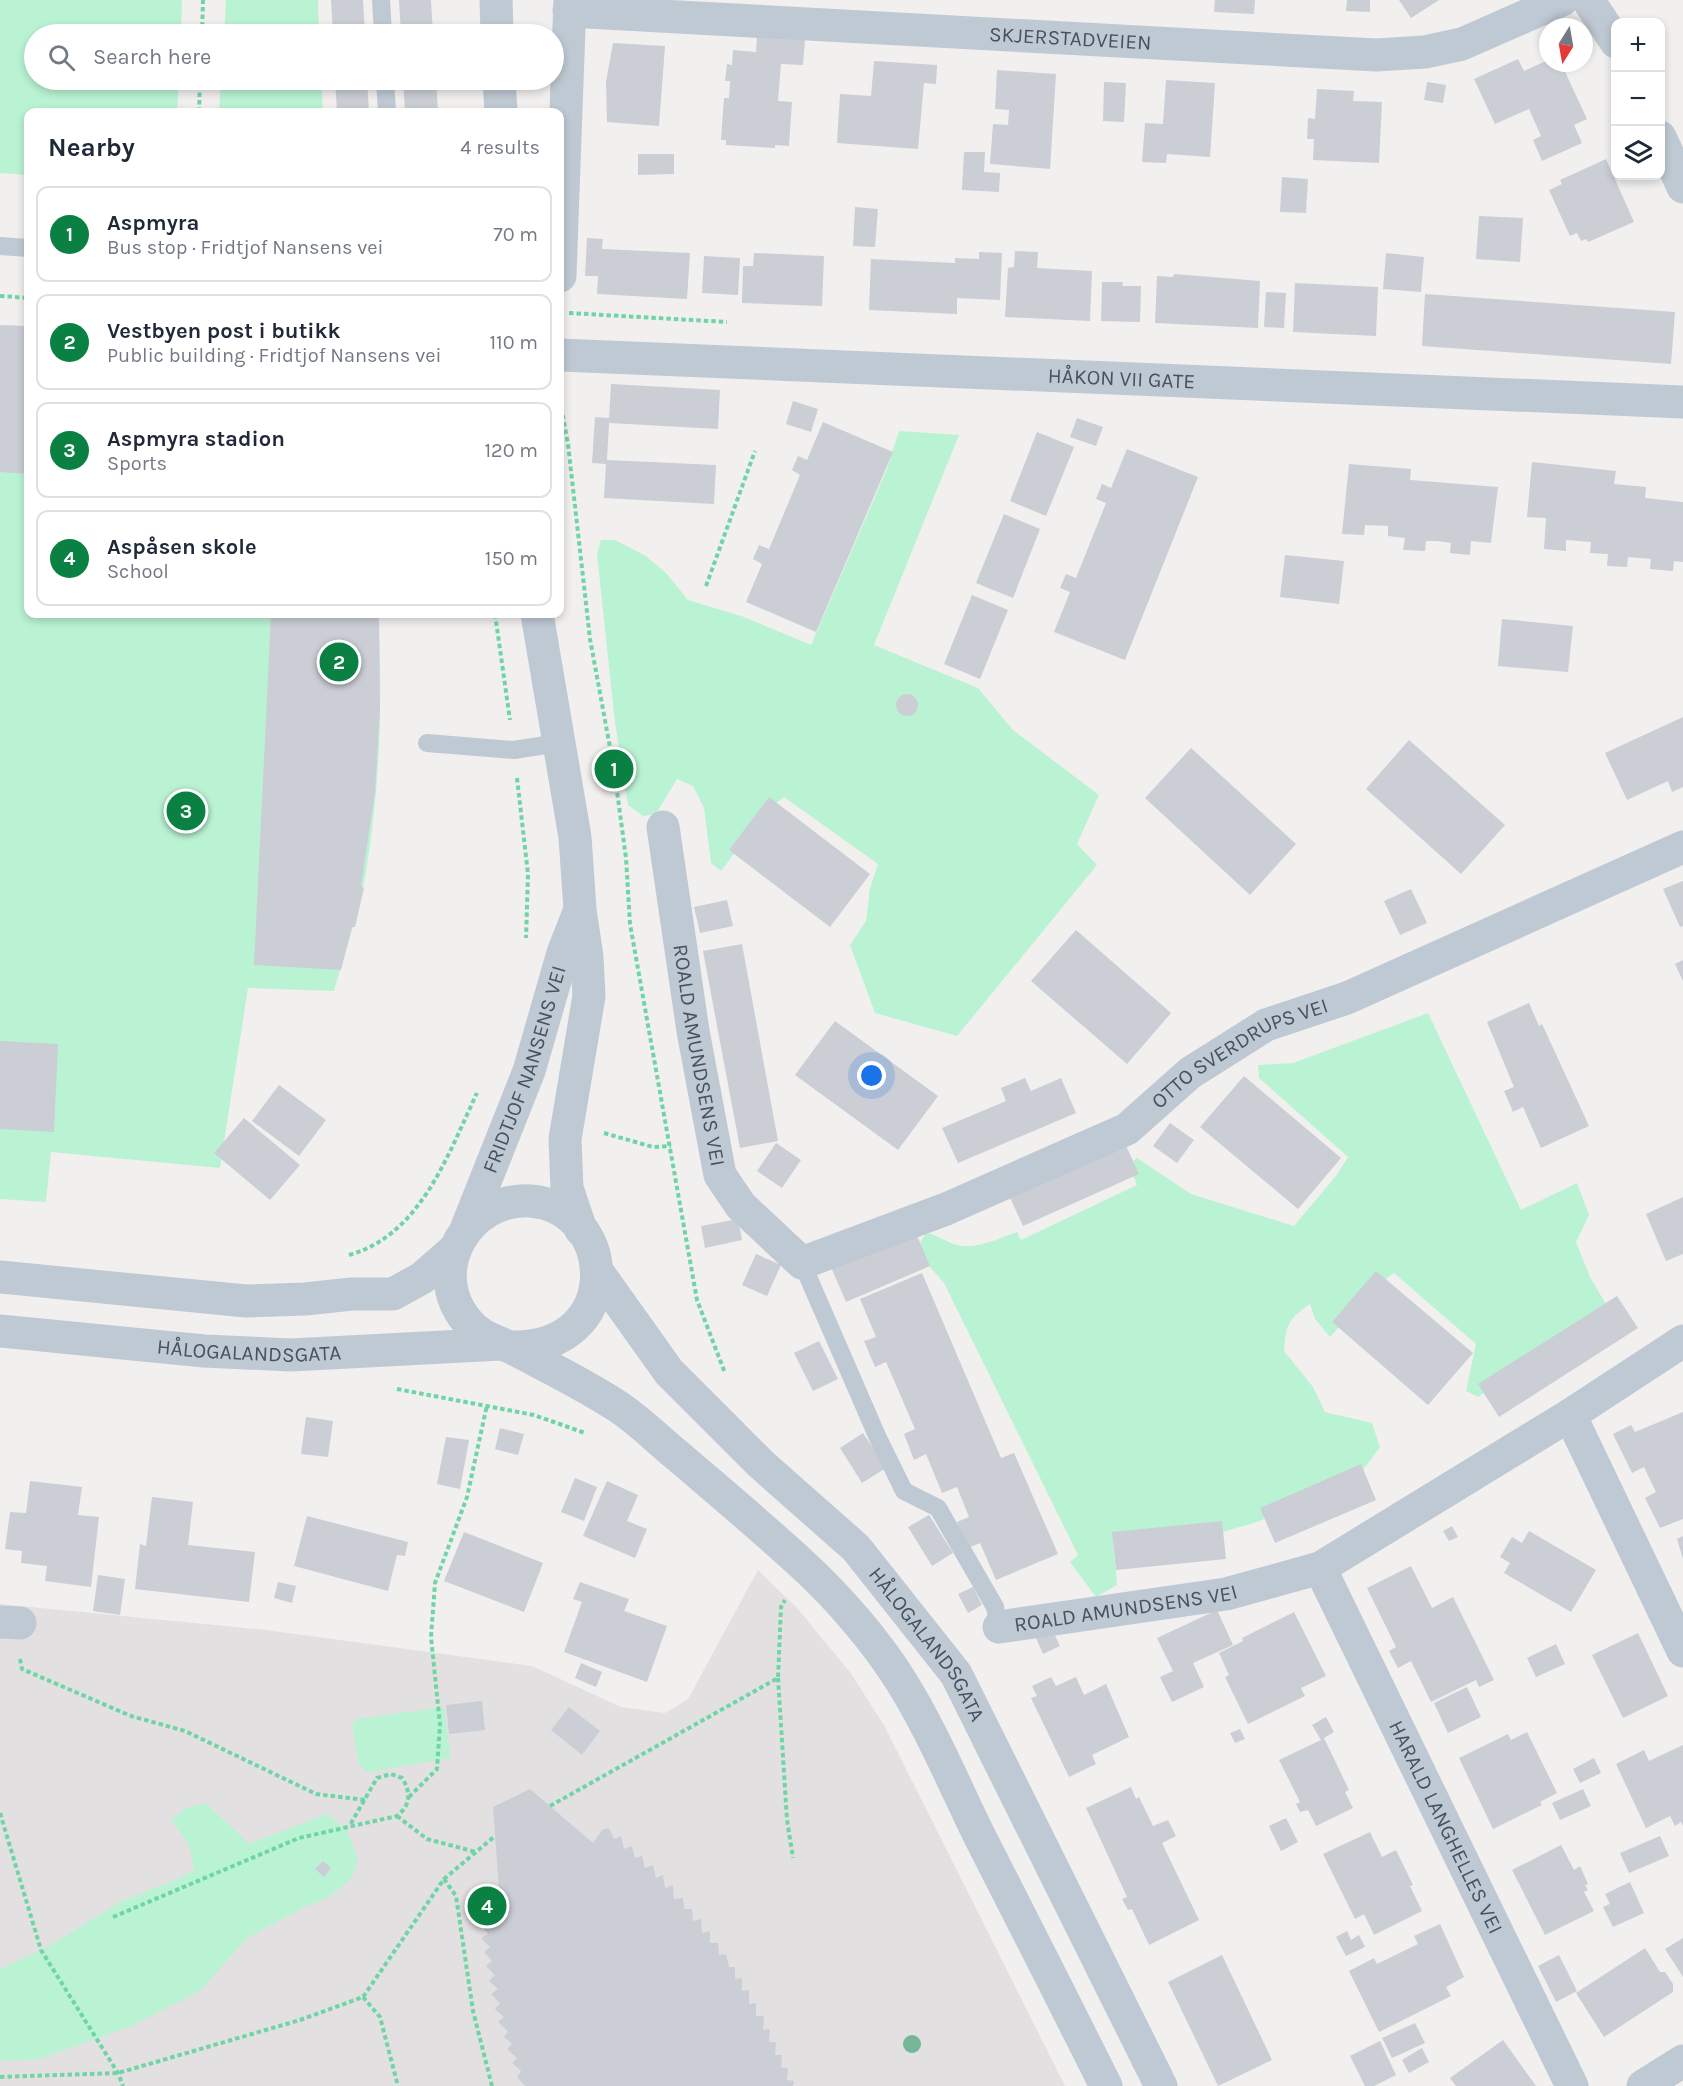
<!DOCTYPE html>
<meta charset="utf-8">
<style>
:root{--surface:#fff;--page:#f2f2f3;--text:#1f2937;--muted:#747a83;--line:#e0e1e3;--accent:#0b8043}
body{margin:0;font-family:Karla,sans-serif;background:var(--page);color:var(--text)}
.controls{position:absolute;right:18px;top:18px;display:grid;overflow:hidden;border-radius:12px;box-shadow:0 3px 9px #0003}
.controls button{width:54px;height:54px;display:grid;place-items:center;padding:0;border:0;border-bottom:2px solid var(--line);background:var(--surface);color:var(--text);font:30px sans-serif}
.compass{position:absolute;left:1539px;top:18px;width:54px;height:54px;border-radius:50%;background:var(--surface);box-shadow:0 3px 9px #0003;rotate:191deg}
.you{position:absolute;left:872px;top:1076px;width:21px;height:21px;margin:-15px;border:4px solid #fff;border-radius:50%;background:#1a73e8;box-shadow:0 0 0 9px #1a73e833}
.badge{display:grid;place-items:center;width:39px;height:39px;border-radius:50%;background:var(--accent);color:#fff;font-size:20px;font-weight:700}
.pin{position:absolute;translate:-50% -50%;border:3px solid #fff;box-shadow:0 2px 6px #0006}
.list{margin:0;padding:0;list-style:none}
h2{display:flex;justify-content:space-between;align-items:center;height:78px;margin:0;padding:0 24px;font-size:26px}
h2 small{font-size:20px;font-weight:400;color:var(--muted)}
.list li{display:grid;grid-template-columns:39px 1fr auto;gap:18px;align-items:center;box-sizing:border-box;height:96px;margin:0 12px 12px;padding:0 12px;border:2px solid var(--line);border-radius:12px}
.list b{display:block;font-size:22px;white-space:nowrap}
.list p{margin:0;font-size:20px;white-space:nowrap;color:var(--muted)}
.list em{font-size:20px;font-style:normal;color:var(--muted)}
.icon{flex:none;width:33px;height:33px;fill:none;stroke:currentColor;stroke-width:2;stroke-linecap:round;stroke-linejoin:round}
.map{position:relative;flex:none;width:1683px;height:2086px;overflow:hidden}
.search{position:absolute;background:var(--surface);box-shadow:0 3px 9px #0003;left:24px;top:24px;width:540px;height:66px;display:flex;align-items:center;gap:15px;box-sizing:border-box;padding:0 21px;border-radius:33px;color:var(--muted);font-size:22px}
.panel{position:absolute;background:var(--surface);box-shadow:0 3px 9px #0003;left:24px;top:108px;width:540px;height:510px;border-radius:12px}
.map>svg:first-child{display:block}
</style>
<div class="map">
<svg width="1683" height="2086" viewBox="0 0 1683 2086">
<rect width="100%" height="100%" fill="#f2efef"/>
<path fill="#e3e0e1" d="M758,1570l40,39 52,63 34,53 181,361h-1065v-482l266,26 266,36 89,41 44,6 23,-14z"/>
<g fill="#baf3d3">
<path d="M0,0h182l-1,34h-147v46h145l-2,32h-149v63l-28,-2z"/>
<path d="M226,0h92l1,34h-95z"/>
<path d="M221,80h100l2,32h-104z"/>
<path d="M0,337l28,2v275h350c5,85 2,173 -12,258 -7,40 -21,80 -32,119l-86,-3 -28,180 -169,-16 -5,50 -46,-3z"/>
<path d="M899,431l60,4 -85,210 104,43 35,42 86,65 -22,49 20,21 -140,171 -82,-23 -25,-68 16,-24 4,-33 8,-24 -94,-67 -18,14 -45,60 -10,-8 -7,-55 -11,-22 -16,-7 -21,35 -13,2 -15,-11 -13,-82 -18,-169 4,-14h14l31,16 20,17 22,27 56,17 67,28 76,-176z"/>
<path d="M1428,1013l93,197 56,-27 12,32 -13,27 14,35 20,34 -132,86 -12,-6 10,-47 -82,-71 -20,15 -44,49 -15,-18 -5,-15c-22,15 -24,21 -26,47l29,36 12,25 47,11 8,24 -23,31 -100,44 -38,11 -106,11 4,41 -21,12 -26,-35 8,-7 -134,-272 -20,-23 -4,-17 6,-10c12,2 20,9 31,12 19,5 42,-7 60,-13l4,8 116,-55 -9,-20 9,-7 54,36 103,32 42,-50 12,-19 -89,-79 -1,-13 35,-2z"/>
<path d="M444,1707l7,51 -83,14 -9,-8 -7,-39 5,-6z"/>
<path d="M206,1803l43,41 78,-30 20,16 11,30 -7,19 -25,20 -22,8 -58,32 -45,51 -69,36 -93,33 -39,2v-92l48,-22 72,-45 55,-22 19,-10 -5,-25 -18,-26 15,-11z"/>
</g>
<g fill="#cbced5">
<path d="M331,0h32l2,34h-32z"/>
<path d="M399,0h32l2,34h-32z"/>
<path d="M1215,0h40l-1,14 -40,-2z"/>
<path d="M1347,0h23v12l-24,-1z"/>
<path d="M1399,0h40l-28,18z"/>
<path d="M757,36l48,3 -2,26 -22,-1 -3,37 14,1 -3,44 -14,-1v3l-49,-3v-5h-5l3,-42h5l1,-17h-5l2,-17 5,1 1,-15 23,2z"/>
<path d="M613,43l52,3 -6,80 -52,-4 -1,-40z"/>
<path d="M1518,59l6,12 24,-11v3h13l26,56 -13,6 8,18 -40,18 -9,-21 8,-4 -12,-27 -34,15 -21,-45z"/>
<path d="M874,61l63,4 -1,19 -12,-1 -6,66 -81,-6 3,-49 31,2z"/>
<path d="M997,70l59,4 -6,95 -60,-5 3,-40 15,1 1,-15 -14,-1z"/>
<path d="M335,80h32l2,32h-32z"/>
<path d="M403,80h33l2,32h-33z"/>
<path d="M1166,80l49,3 -5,74 -43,-3 -1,9 -24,-1 3,-39 18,1z"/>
<path d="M1104,82l22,1 -2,39 -21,-1z"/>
<path d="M1427,82l19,3 -3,18 -19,-3z"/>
<path d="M1317,89l37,2 -1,10 29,1 -3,61 -66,-3 1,-21h-7l1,-21 7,1z"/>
<path d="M964,152h21l-1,20 16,1 -1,19 -37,-2z"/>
<path d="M638,154h36v20l-36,1z"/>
<path d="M1606,159l28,63 -46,20 -2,-3 -5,2 -4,-8 -7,3 -21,-46 13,-6 -2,-4z"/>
<path d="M1282,177l26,2 -2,34 -26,-1z"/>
<path d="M855,207l23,2 -3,38 -22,-1z"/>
<path d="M1479,216l44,2 -3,44 -44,-3z"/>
<path d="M587,238l16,1 -1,10 88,4 -3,46 -90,-5 1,-18h-13z"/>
<path d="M1015,251l23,1 -1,16 55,3 -2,50 -85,-4 3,-49 6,-1z"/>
<path d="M979,252l23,1 -2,47 -43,-2v16l-88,-4 2,-51 84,4v-5l24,1z"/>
<path d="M754,253l70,3 -2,50 -80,-3 1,-37h10z"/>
<path d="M1386,253l38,4 -3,35 -38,-3z"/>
<path d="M704,256l36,2 -2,37 -36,-2z"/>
<path d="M1174,274l86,7 -2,47 -103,-5 2,-47 16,1z"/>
<path d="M1102,282h21l-1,4h19l-1,36 -39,-1z"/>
<path d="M1295,283l83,4 -2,49 -83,-4z"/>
<path d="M1266,292l20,1 -2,35 -20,-1z"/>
<path d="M1425,294l250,18 -4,52 -249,-18z"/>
<path d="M0,325l28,1v148l-28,-2z"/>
<path d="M611,384l109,6 -2,39 -109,-6 -2,37 109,5 -2,39 -110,-6 2,-34 -14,-1 3,-46 14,1z"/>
<path d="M793,401l25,8 -7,23 -25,-8z"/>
<path d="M1077,418l26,9 -7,19 -26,-9z"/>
<path d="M823,422l70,30 -77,180 -70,-30 16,-38 -9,-5 6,-14 10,4 31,-74 -8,-5 6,-14 9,4z"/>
<path d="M1037,432l37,15 -28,69 -36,-15z"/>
<path d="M1127,449l71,28 -73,183 -71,-28 16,-40 -10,-4 6,-14 10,4 30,-75 -10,-4 6,-15 9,4z"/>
<path d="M1532,462l84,9 -2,13 32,3 -1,11 38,4v60l-9,-1 -1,10 -23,-2 1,-10 -23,-2 -1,10 -20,-1 1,-12 -18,-1 1,-11 -25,-2v11l-22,-2 2,-31 -19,-1z"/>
<path d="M1349,464l62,5 -1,11 88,7 -7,56 -20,-2 -1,14 -20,-2 1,-10 -14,-2h-11l-1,10 -22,-1 2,-12 -17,-2v-10l-23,-1 -1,10 -22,-1z"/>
<path d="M1004,514l36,15 -27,69 -37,-15z"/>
<path d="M1285,555l59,6 -5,43 -59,-7z"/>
<path d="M972,595l36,15 -28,69 -36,-15z"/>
<path d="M271,614h108l1,95 -5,83 -14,94 3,2 -9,39h-3l-11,43 -87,-5z"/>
<path d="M1502,619l71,7 -5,46 -70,-6z"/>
<circle cx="907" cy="705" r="11"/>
<path d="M1683,717v70l-11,5 -4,-11 -41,19 -22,-47z"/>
<path d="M1409,740l96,85 -44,49 -95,-85z"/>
<path d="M1191,748l105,96 -46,51 -105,-97z"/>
<path d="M769,797l101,77 -40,53 -101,-77z"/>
<path d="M1683,881v45l-3,1 -17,-38z"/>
<path d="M1411,889l16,34 -27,12 -16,-34z"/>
<path d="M727,900l6,26 -33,7 -6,-26z"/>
<path d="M1076,930l95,83 -44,51 -96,-83z"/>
<path d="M742,944l36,197 -38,7 -37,-197z"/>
<path d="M1683,960v21l-8,-17z"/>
<path d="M1529,1003l10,23 3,-2 47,102 -48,22 -18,-41 -10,5 -9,-21 10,-4 -27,-65z"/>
<path d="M835,1021l103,75 -40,54 -103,-75z"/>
<path d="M0,1041l58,3 -4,88 -54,-3z"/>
<path d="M1244,1076l97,82 -43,51 -98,-82z"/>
<path d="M1025,1078l6,13 30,-13 15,35 -118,50 -16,-35 64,-27 -5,-13z"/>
<path d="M279,1085l47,35 -27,36 -47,-35z"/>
<path d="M244,1118l56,47 -30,35 -56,-47z"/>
<path d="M1170,1123l24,17 -17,23 -24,-17z"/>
<path d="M1123,1139l16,35 -116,52 -16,-35z"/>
<path d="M776,1143l25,17 -19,28 -25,-17z"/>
<path d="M1683,1197v57l-17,7 -20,-47z"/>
<path d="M738,1219l4,21 -37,8 -4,-22z"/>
<path d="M915,1231l15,35 -84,36 -15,-35z"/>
<path d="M756,1254l25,11 -14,31 -25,-11z"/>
<path d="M1376,1271l97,82 -45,52 -96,-83z"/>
<path d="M922,1273l79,185 13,-5 44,101 -62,26 -16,-37 -12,5 -11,-26 12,-5 -12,-30 -15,6 -16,-39 -12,6 -10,-26 11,-5 -29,-67 -11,5 -11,-26 12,-4 -16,-38z"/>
<path d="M1617,1296l21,32 -139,89 -21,-33z"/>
<path d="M819,1341l19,38 -25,12 -19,-38z"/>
<path d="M1683,1412v107l-23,9 -15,-30 11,-6 -12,-25 -12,6 -19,-39 18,-9 4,7z"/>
<path d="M306,1417l27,4 -5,36 -27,-3z"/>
<path d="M500,1428l24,6 -6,21 -23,-6z"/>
<path d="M863,1433l23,35 -24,15 -22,-35z"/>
<path d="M446,1437l23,3 -9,49 -23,-5z"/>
<path d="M1361,1464l15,36 -101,43 -15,-35z"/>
<path d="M575,1478l22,9 -13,34 -23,-9z"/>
<path d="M30,1481l52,6 -4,28 21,2 -8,70 -46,-6 2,-15 -26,-3 1,-12 -17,-2 5,-37 16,1z"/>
<path d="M607,1481l31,14 -11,26 20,8 -12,29 -52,-22z"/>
<path d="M152,1497l41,5 -5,43 67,7 -6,50 -114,-13 5,-45 6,2z"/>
<path d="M929,1515l24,38 -21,13 -24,-39z"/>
<path d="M307,1516l101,26 -3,14 -8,-1 -9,36 -94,-25z"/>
<path d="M1222,1521l4,38 -110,11 -4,-38z"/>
<path d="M1452,1526l6,11 -9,4 -6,-10z"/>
<path d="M1529,1531l67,39 -25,42 -67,-39 6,-10 -10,-6 12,-20 10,6z"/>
<path d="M464,1532l79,31 -19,49 -80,-31z"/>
<path d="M1683,1536v23l-6,-20z"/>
<path d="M1411,1566l21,42 21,-11 41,83 -15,7 -3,-7 -45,22 -20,-41 -13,7 -9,-17 7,-4 -29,-59z"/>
<path d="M98,1575l27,4 -5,36 -27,-4z"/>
<path d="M278,1582l18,4 -4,17 -18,-5z"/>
<path d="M580,1582l49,17 -5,12 43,15 -20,56 -83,-30 18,-50 -9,-3z"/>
<path d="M973,1587l9,18 -14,8 -10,-19z"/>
<path d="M1217,1610l16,35 -40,18 11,24 -32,15 -12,-25 13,-6 -16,-33z"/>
<path d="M1294,1612l32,64 -25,12 4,8 -57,28 -23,-47 4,-2 -10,-22 24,-12 -1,-3z"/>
<path d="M1052,1629l8,17 -17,8 -8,-18z"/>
<path d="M1638,1633l30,63 -45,22 -31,-63z"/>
<path d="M1556,1644l9,20 -29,13 -9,-19z"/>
<path d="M581,1663l21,9 -6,15 -21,-9z"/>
<path d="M1051,1677l5,9 20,-9 8,18 22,-11 23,53 -37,18 4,9 -27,13 -38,-79 6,-2 -5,-10z"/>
<path d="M1467,1687l14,30 -33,16 -14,-30z"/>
<path d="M482,1701l3,29 -36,4 -3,-29z"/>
<path d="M569,1707l31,24 -18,24 -31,-25z"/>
<path d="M1326,1717l8,15 -10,6 25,52 -4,2 8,16 -37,18 -8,-16 -8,2 -4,-8 4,-2 -21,-42 42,-20 -9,-15z"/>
<path d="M1240,1729l5,10 -10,4 -5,-10z"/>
<path d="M1527,1732l30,61 -17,9 2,3 -49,24 -34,-71 49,-24 3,6z"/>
<path d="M1683,1745v81l-2,-4 -6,4 -5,-10 -24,12 -30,-64 28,-14 5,11z"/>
<path d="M1594,1758l7,15 -21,10 -7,-14z"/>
<path d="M1131,1787l5,12 3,-2 14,29 15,-6 8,16 -14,7 37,77 -50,25 -17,-36 -4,1 -6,-11 5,-2 -41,-89z"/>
<path d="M530,1789l63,54 9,-13 7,-2 5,11 7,-3 3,13 8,-3 3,12 7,-2 3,12 8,-3 3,13 7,-3 2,13 8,-3 1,14 9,-1 1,11h8l1,12 8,-2 1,14 8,-2v12h8l1,12 7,-1 3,13h6v12l7,-1v13l7,-1v14l7,-1v13h8l-1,14 7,-1 -1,13h7l-1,13h7l-1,12 7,2 -1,11 7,1 -1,5h-268l-8,-9 4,-6 -9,-8 5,-5 -10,-9 5,-5 -8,-7 4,-6 -10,-9 6,-5 -9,-8 5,-6 -9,-9 7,-5 -9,-8 6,-6 -9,-9 6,-5 -8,-9 6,-5 -9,-9 7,-4 -8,-11 6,-3 -9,-11 8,-4 -7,-9 8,-5 13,-1 -6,-83z"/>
<path d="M1583,1789l8,17 -31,14 -8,-17z"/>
<path d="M1286,1818l12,24 -17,9 -12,-25z"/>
<path d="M1370,1832l12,25 14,-7 17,35 -3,1 12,25 -48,24 -10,-21 -9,5 -32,-65z"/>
<path d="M1660,1836l9,20 -40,17 -9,-20z"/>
<path d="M1561,1845l13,25 6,-4 8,18 -3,1 3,5 -4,2 10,19 -49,24 -33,-65z"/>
<path d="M323,1861l8,7 -7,9 -9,-8z"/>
<path d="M1630,1882l14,31 -31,14 -10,-20 7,-3 -5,-10z"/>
<path d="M1440,1924l24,53 -18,10 5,9 -72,36 -30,-61 25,-13 3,6 41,-20 -4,-8z"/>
<path d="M1347,1931l4,9 8,-5 6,12 -19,9 -10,-19z"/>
<path d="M1683,1938v39l-18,-28z"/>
<path d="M1645,1948l15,24h5l8,12v8l-69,45 -28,-44z"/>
<path d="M1222,1955l50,105 -54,26 -50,-104z"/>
<path d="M1559,1955l18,36 -21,11 -18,-36z"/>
<path d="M1415,2023l10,20 -33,15 -10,-20z"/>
<path d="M1503,2040l33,46h-80l-6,-8z"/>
<path d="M1380,2041l16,34 -22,11h-9l-15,-30z"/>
<path d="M1422,2048l7,14 -20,11 -7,-13z"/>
</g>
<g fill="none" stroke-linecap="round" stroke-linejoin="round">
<g stroke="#6fd5a7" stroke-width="4" stroke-dasharray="4.5 3" stroke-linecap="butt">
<path d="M202,34l1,-34"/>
<path d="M199,112l1,-32"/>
<path d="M0,296l28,2"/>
<path d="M569,313l158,9"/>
<path d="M560,400l8,44 22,195 24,130 12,89 4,66 67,376 28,73"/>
<path d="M706,586l49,-135"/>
<path d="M495,614l15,106"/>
<path d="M517,778l11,96 -2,64"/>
<path d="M604,1133l49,14 18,-1"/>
<path d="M349,1255c72,-20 99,-101 128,-162"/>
<path d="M397,1389l137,26 51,18"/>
<path d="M20,1659l2,10 109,47 54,15 131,63 49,6"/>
<path d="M778,1678l9,142 6,38"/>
<path d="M409,1797l28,-28 3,-44 -9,-88 4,-54 32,-86 20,-92"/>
<path d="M550,1806l228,-128 3,-71 4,-7"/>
<path d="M0,1813l41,137 77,123 5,13"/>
<path d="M397,1816l30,23 49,13"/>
<path d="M444,1879l12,17 17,115 19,75"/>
<path d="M113,1917l186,-79 98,-22c14,-11 14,-24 5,-38l-11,-4 -14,4 -27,47"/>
<path d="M363,1997l17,20 18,69"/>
<path d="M0,2077l118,-4 182,-53 63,-23 81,-118 51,-43"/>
</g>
<g stroke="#bfc9d3" stroke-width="18">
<path d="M381,0l2,34"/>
<path d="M385,80l2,32"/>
<path d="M0,246l28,2"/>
<path d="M427,743l87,7 44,-7"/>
<path d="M802,1263l76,175 26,53 34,17 57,99 4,20"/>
</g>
<g stroke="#bfc9d3" stroke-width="33">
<path d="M1588,0l28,42"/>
<path id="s1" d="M569,11l807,44 49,-3 37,-8 100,-44"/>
<path d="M1660,137l23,50"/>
<path d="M560,276l10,-276"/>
<path id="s2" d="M560,355l1123,47"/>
<path id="s3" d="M663,827l30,204 27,144 21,31 61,57 144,-54 181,-80 63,-56 76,-48 81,-27 336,-151"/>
<path d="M1570,1415l113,236"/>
<path id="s4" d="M1320,1568l252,518"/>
<path d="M0,1622l20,1"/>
<path id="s5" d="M999,1627l227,-33 94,-26 250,-153 113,-74"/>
<path d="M1643,2086l40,-25"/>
</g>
<g stroke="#bfc9d3" stroke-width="33">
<path d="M496,0l1,34"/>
<path d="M499,80l2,32"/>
<path d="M537,614l38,223 5,73 7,47 2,39 -24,143 2,49 14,42"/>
<path id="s6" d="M467,1227l62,-156 34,-118 16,-41"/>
<path id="s7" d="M597,1271l72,101 92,92 95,84 100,126 205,412"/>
<path d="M0,1277l246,24 59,-2 47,-5h41l29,-16 32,-28"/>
<path id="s8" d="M0,1331l204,20 87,4 210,-11"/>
<path d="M510,1347c117,3 107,-140 20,-146 -62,-4 -105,70 -63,120 13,17 31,20 49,29 34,18 69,35 101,56 22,14 41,34 61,50 42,36 85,72 125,109 35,32 73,76 98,116 30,48 53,103 78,154 43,84 85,167 127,251"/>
</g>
</g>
<circle fill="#75b698" cx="912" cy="2044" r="9"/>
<g text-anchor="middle" stroke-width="6" stroke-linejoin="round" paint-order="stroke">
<g font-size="21" fill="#46525f" stroke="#fff">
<text dy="7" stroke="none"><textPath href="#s1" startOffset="502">SKJERSTADVEIEN</textPath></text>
<text dy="7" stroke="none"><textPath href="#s2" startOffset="562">HÅKON VII GATE</textPath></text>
<text dy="7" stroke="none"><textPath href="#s3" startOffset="231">ROALD AMUNDSENS VEI</textPath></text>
<text dy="7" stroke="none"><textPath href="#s3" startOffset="963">OTTO SVERDRUPS VEI</textPath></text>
<text dy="7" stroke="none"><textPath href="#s6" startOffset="168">FRIDTJOF NANSENS VEI</textPath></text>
<text dy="7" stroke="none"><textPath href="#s8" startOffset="250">HÅLOGALANDSGATA</textPath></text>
<text dy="7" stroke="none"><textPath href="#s5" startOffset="128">ROALD AMUNDSENS VEI</textPath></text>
<text dy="7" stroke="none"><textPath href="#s7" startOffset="501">HÅLOGALANDSGATA</textPath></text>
<text dy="7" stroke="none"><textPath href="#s4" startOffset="288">HARALD LANGHELLES VEI</textPath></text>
</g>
</g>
</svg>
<div class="controls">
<button>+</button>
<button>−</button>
<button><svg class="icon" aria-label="layers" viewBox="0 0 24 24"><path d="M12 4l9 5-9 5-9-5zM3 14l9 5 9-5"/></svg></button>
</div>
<svg class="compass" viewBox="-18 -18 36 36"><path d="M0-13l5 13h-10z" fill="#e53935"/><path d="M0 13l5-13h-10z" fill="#747a83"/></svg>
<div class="you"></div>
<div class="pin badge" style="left:614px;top:769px">1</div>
<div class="pin badge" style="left:339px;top:662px">2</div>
<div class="pin badge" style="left:186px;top:811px">3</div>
<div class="pin badge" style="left:487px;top:1906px">4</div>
<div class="search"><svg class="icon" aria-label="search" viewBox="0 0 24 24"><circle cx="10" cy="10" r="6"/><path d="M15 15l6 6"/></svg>Search here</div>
<section class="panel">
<h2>Nearby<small>4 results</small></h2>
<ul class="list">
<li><span class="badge">1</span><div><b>Aspmyra</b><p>Bus stop · Fridtjof Nansens vei</p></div><em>70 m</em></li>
<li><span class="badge">2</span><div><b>Vestbyen post i butikk</b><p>Public building · Fridtjof Nansens vei</p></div><em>110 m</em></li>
<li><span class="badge">3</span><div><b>Aspmyra stadion</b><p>Sports</p></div><em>120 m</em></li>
<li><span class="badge">4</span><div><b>Aspåsen skole</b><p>School</p></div><em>150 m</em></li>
</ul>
</section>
</div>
